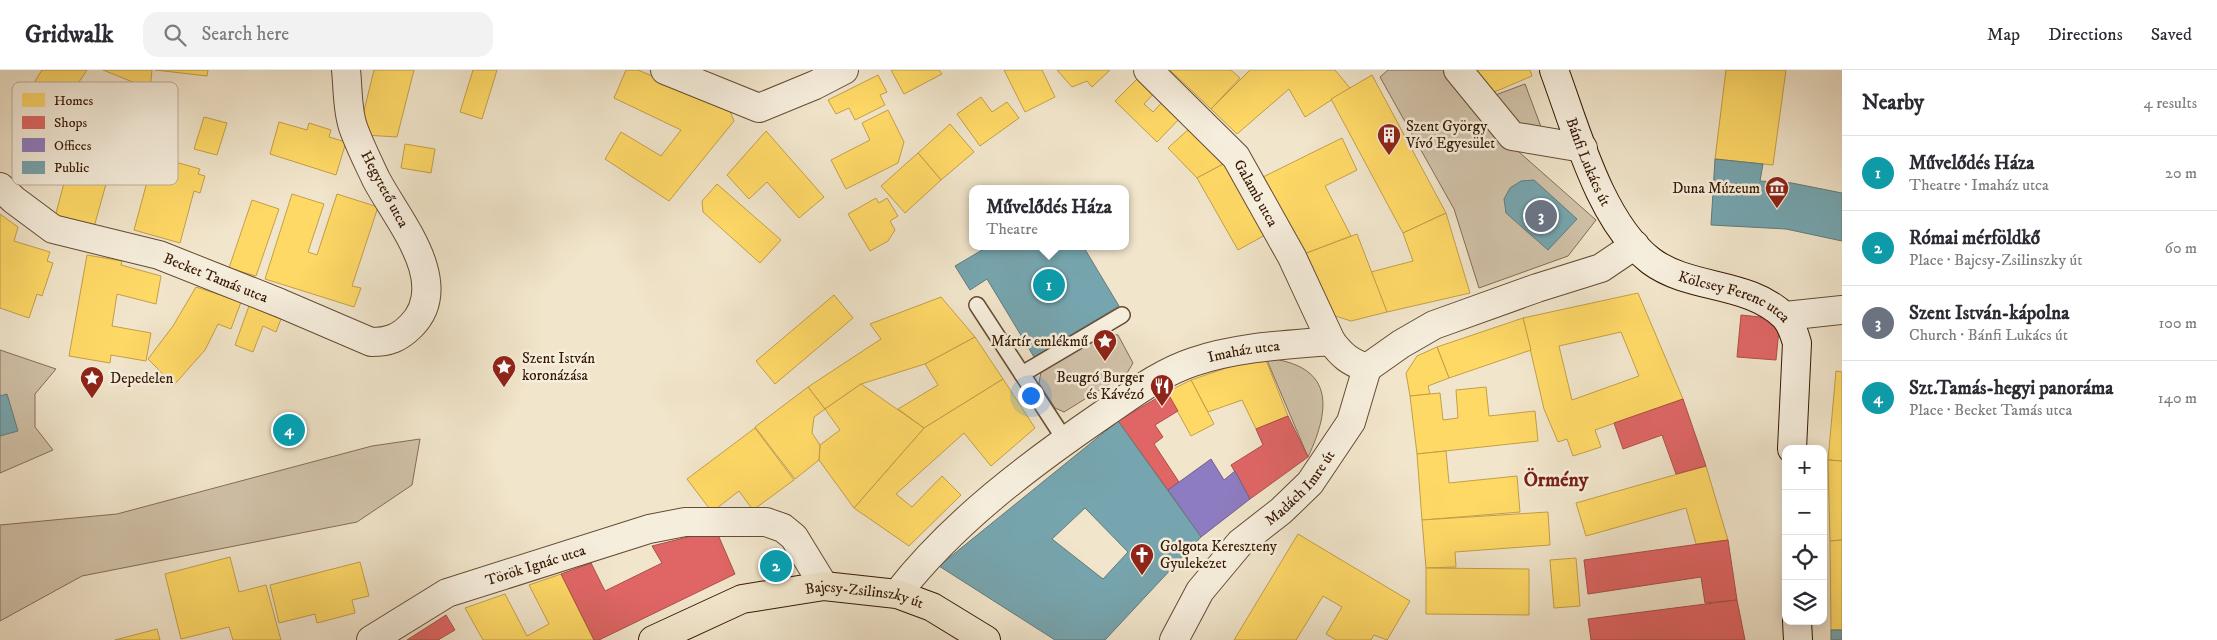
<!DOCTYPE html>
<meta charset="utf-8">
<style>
:root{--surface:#fff;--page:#f2f2f3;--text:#2b2b33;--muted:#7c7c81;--line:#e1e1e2;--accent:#8f2418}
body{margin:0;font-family:"IM FELL DW Pica",serif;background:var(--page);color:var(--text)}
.controls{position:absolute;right:15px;bottom:15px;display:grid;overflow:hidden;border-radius:10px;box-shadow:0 2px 12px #0003}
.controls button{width:45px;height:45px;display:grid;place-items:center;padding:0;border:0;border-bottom:1px solid var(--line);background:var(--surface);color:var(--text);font:25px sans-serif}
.you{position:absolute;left:1030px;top:325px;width:18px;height:18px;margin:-12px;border:4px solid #fff;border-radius:50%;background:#1a73e8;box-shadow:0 0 0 8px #1a73e833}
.badge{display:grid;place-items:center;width:32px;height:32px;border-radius:50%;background:var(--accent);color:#fff;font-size:16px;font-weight:700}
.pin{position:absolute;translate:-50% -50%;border:2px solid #fff;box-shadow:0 1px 5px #0006}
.popup{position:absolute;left:969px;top:115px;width:160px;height:65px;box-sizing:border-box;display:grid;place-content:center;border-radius:10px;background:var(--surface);filter:drop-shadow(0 1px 4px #0005);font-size:16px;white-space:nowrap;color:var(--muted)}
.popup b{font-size:19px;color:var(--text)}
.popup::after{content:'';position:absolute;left:50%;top:100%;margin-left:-10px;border:10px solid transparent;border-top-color:var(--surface)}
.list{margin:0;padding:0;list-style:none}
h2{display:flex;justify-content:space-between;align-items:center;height:65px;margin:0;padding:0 20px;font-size:21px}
h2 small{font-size:16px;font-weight:400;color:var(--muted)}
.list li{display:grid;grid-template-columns:32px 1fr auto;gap:15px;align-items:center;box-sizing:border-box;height:75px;padding:0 20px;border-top:1px solid var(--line)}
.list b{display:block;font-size:19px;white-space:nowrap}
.list p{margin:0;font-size:16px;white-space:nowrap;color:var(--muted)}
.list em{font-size:16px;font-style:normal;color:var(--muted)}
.icon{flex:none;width:28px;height:28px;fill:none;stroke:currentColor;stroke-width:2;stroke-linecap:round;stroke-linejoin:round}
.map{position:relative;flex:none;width:1842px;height:570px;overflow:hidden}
header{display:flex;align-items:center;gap:30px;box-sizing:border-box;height:70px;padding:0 25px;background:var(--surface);border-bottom:1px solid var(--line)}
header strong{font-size:24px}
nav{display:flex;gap:28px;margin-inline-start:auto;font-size:18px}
.search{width:350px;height:45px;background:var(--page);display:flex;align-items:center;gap:12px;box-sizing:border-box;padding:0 18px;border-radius:15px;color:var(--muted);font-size:19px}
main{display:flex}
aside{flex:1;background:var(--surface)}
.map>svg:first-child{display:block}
</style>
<header>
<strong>Gridwalk</strong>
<div class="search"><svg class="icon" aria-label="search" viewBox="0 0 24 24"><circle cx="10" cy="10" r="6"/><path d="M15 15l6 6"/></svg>Search here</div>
<nav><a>Map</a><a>Directions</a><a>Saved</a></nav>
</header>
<main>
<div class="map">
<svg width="1842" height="570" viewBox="0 0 1842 570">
<rect width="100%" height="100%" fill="#f1e5cb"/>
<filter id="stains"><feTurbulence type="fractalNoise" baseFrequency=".004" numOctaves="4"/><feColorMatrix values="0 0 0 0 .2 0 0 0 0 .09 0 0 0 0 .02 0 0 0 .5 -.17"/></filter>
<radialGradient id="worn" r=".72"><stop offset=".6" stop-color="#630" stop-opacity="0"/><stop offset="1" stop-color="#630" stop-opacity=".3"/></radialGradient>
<g fill="#d1c2a9" stroke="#846d56">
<path d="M1388,0h60l63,75 85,75 -28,36 -89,32 -25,-79 -74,-132z"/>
<path d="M1525,14l19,51 -18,-3 -36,-35z"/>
<path d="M1107,263l11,2 15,28 -6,10 -63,39 -9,-4 -16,-25 2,-11z"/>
<path d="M0,280l56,19 -21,25v33l18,23 -53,23z"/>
<path d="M1266,288c67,7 66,48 42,99z"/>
<path d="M420,369l-8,46 -55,37 -275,54 -82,45v-96l117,-11 255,-68z"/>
</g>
<g fill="#ffd966" stroke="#c39f48" fill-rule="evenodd">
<path d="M42,0h45l-21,31 -31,-20z"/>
<path d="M103,0h49l-2,19z"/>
<path d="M155,0h53l-1,6z"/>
<path d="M374,0h40l-17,67 -32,-2 -4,-12z"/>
<path d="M473,0h24l-15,49 -22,-7z"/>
<path d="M626,0h12l91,39 5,12 -65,80 -64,-42 16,-27 40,24 20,-26 -67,-32z"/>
<path d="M891,0h48l3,4 -38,20z"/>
<path d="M1004,0h38l13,27 -30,15z"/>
<path d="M1057,0h53l-18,17 -5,-6 -15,6z"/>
<path d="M1170,0h61l9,8 -29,31z"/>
<path d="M1250,0h85l15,18 -45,29 -16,-28 -52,45 -26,-25z"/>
<path d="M1474,0h56l2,6 -40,17z"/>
<path d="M1726,0h60l-13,95 -58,-6z"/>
<path d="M878,5l9,17 -7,3 5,10 -30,15 -6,-12 -13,6 -8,-14z"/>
<path d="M1372,5l74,138 -43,20 -72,-134z"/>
<path d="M1140,6l16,15 -12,13 9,8 12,-13 17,17 -25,26 -42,-41z"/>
<path d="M981,27l11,15 15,-10 12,16 -39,28 -23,-32z"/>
<path d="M888,40l16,32 -6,21 -52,26 -15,-29 39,-20 -8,-17z"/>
<path d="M204,47l23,6 -10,32 -23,-6z"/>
<path d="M279,52l28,8 2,-7 22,7 -2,7 17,5 -10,33 -66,-21z"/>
<path d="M950,54l24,28 -33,28 -23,-27z"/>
<path d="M1192,56l35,36 -30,16 -29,-30z"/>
<path d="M72,60l34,9 -2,10 11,3 -21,75 -39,-10 14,-53 -6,-1z"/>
<path d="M766,61l58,66 -25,21 -32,-36 -18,17 -22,-24z"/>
<path d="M1342,68l15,32 -32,16 26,50 -47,18 -41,-77z"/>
<path d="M405,74l30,5 -4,24 -30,-5z"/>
<path d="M918,83l23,27 -36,33 -24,-27z"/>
<path d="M154,86l46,13 -2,5 7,2 -5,17 -6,-2 -14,52 -46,-13z"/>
<path d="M1227,92l40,72 -29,16 -41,-72z"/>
<path d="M717,114l64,56 -21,23 -57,-51 -1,-11z"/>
<path d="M292,124l32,10 -16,48 9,3 20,-61 41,13 -26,79 9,2 -7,19 -89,-28z"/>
<path d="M876,128l3,5 8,-5 11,18 -8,5 5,9 -7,11 -18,10 -22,-37z"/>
<path d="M252,130l27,9 -23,67 -27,-8z"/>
<path d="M1446,143l24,80 -83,19 -16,-40 42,-11 -10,-28z"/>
<path d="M0,144l18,13 -4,14 36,11 -3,9 6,2 -11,33 -5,-2 -8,24 -29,-10z"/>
<path d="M1357,164l30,78 -36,9 -22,-7 -25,-60z"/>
<path d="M87,185l35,6 -1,4 40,11 -5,28 -39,-10 -5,32 39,7 -5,28 -35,-6 -1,8 -41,-7z"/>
<path d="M196,217l45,15 -10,27 -13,-5 -13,26 -31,35 -26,-26 25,-33z"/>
<path d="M1638,223l45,106 -88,31 6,17 -28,9 -6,-17 -9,3 -14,-33 -21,-91zM1621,262l18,44 -67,24 -13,-54z"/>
<path d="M834,225l19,23 -78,66 -19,-23z"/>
<path d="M941,227l34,40 -50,27 -64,20 -36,25 -17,-22 73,-48 -11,-15z"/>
<path d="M249,236l32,13 -5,13 -13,-6 -10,26 -18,-7z"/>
<path d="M1523,248l8,32 -82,28 -12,-31z"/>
<path d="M975,267l28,42 -79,49 -26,-19 40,-24 -13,-21z"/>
<path d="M1437,277l12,31 -21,8 2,8 -20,2 -4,-23 11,-17z"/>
<path d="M1264,285l24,61 -32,13 -14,-29 -34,12 -17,-32z"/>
<path d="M1836,301l6,1v89l-14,-1z"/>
<path d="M1003,309l32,49 -44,38 -27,-33 -68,61 16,13 30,-31 19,19 -52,51 -55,-38 70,-80z"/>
<path d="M1191,310l23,44 -23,12 -24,-44z"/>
<path d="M861,314l63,44 -70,80 -35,-48 1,-15 20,-15 -15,-21z"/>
<path d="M808,317l17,22 -11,8 -2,16 8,12 -1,15 -24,19 -40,-52z"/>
<path d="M1486,317l3,29 46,-5 3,30 -121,13 -7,-58 30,-3 3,27 15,-2 -2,-28z"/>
<path d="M755,358l39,52 -41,30 -14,-19 -27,21 -25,-33z"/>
<path d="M1446,381l3,32 68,-7 3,36 -98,8 -5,-66z"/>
<path d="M1828,390l14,1v79l-12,1z"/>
<path d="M1706,396l22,74 -32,4 -10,-36 -100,28 -10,-33z"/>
<path d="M1548,442l2,33 -95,7 1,15 -30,1 -4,-48z"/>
<path d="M1298,464l112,67 -23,39 -13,-5 -3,5h-35l-10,-6 16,-27 -19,-11 -27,44h-62z"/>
<path d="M1842,470v90h-11l-1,-89z"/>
<path d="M230,487l9,35 27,-7 15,55h-48l-4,-13 -48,12 -16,-65z"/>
<path d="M1576,488l4,48 -26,2 -4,-48z"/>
<path d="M360,492l9,34 -17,4 3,13 -38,10 -2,-9 -36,9 -9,-38z"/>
<path d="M1426,498l103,1v46l-103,-1z"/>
<path d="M561,504l33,66h-111l-18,-32 40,-14 22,42 22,-12 -20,-39z"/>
<path d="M157,559l3,11h-45z"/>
</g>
<g fill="#e06666" stroke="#ad4f48">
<path d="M1741,245l39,4 -4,41 -39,-3z"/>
<path d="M1167,322l11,19 -23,14 8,12 -9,7 25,38 -11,8 -50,-69z"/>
<path d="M1683,329l23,67 -30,8 -14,-39 -39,14 -9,-26z"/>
<path d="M1288,346l20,41 -58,42 -19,-34 32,-20 -7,-16z"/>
<path d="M716,460l19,44 -136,66h-5l-33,-66 30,-11 14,28 57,-28 -10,-17z"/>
<path d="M1728,470l9,60 -32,3 -4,-26 -113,17 -4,-34z"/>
<path d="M1737,530l8,40h-154l-3,-21z"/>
<path d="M446,545l9,15 -17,10h-31z"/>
</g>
<path fill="#8e7cc3" stroke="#745e89" d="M1211,389l13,21 11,-9 15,28 -49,38 -33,-47z"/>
<g fill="#76a5af" stroke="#637b7b" fill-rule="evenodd">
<path d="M1715,89l48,5 -3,17 32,2 50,10v48l-56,-12 -75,-4z"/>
<path d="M1534,110l43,39 -29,31 -42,-37 -2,-14 6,-11 11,-7z"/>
<path d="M989,176h94l36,60 -85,51 -47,-78 -17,11 -15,-24z"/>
<path d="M7,324l11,37 -18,5v-40z"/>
<path d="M1118,351l83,116 -96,103h-50l-116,-74zM1085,438l43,44 -25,27 -51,-40z"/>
<rect x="1831" y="560" width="11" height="10"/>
</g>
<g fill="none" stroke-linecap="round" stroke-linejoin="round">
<g stroke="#654b34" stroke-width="18">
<g id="service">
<path d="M977,235l45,69"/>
<path d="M1065,370l-43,-66 100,-59"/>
</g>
</g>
<g stroke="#654b34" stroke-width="30">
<g id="minor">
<path d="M665,0l94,38 56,-23 29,-15"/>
<path id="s1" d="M1148,0l88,87 56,100 39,84"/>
<path d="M1458,0l54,66 71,12"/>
<path id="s2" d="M0,117l14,13 39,29 106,26 121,48 91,39c18,0 28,-4 40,-16 43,-43 -15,-108 -35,-147 -8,-17 -17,-35 -23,-52 -6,-18 -5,-39 -7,-57"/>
<path d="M1367,298l34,-24 33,-19 103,-37 64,-20 34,-23"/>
<path id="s3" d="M897,524c56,-72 132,-129 208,-181 28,-19 55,-40 88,-51 44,-15 92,-17 138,-21 11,15 19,21 36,27"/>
<path id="s4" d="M371,570l76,-47 202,-64 36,-7h81l17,6 11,9 30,49"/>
<path id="s5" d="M1174,570l26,-49 40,-48 41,-32 29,-28 41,-61 16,-54"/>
</g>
</g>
<g stroke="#654b34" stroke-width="30">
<path id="tertiary" d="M1785,246l57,-6"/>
</g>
<g stroke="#361802" stroke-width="30">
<g id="secondary">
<path id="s6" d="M1554,0c22,59 46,152 97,191 39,29 97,20 133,55 7,7 10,17 13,27l-5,106"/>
<path d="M1797,551l1,19"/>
</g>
</g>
<g stroke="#361802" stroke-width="30">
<g id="primary">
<path id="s7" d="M653,570l89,-41 82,-13 73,8 35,13 54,33"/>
</g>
</g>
<use href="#service" stroke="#f6eedd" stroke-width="15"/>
<use href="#minor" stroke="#f6eedd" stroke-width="28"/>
<use href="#tertiary" stroke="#f6eedd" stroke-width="28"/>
<use href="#secondary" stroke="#f6eedd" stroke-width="28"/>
<use href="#primary" stroke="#f1e5cb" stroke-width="28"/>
</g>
<defs>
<g id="building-pin" transform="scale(1.25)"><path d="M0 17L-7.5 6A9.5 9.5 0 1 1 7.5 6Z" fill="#8f2418" stroke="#f6eedd"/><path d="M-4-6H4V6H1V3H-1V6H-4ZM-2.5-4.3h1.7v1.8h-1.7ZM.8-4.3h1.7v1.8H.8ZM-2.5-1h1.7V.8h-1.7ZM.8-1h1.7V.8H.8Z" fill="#fff"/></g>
<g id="museum-pin" transform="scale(1.25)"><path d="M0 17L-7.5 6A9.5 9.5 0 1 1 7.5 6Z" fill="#8f2418" stroke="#f6eedd"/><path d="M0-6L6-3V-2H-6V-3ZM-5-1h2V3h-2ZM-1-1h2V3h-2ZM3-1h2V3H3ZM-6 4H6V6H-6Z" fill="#fff"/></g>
<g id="sight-pin" transform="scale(1.25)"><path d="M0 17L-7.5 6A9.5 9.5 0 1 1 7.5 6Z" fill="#8f2418" stroke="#f6eedd"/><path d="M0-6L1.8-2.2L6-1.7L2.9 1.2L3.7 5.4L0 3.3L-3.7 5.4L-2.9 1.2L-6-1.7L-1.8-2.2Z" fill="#fff"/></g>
<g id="restaurant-pin" transform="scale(1.25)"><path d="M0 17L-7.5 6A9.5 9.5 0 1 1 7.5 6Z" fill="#8f2418" stroke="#f6eedd"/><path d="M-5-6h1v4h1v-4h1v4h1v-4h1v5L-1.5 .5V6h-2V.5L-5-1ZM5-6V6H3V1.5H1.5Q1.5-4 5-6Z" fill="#fff"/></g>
<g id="church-pin" transform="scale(1.25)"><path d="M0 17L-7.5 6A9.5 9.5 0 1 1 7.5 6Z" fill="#8f2418" stroke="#f6eedd"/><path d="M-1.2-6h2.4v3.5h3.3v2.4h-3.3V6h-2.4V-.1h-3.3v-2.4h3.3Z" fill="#fff"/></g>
</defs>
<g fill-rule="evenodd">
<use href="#building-pin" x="1389" y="65"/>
<use href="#museum-pin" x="1777" y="118"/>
<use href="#sight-pin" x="1105" y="271"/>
<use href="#sight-pin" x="504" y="297"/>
<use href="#sight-pin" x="92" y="308"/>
<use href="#restaurant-pin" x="1162" y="316"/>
<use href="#church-pin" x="1142" y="485"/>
</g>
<g text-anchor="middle" stroke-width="5" stroke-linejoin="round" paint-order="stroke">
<g font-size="15" fill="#361802" stroke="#f6eedd" text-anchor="start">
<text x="1406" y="61">Szent György<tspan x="1406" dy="17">Vívó Egyesület</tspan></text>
<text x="1760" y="123" text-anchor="end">Duna Múzeum</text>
<text x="1088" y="276" text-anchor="end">Mártír emlékmű</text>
<text x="522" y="293">Szent István<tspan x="522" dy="17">koronázása</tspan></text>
<text x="1144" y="312" text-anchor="end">Beugró Burger<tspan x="1144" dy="17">és Kávézó</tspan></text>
<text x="110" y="313">Depedelen</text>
<text x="1160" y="481">Golgota Kereszteny<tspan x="1160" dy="17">Gyulekezet</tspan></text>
</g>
<g font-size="15" fill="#361802" stroke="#f6eedd">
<text dy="5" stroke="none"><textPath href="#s6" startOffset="98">Bánfi Lukács út</textPath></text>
<text transform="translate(385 119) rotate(62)" y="5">Hegytető utca</text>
<text dy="5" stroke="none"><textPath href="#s1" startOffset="165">Galamb utca</textPath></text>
<text dy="5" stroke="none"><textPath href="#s2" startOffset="238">Becket Tamás utca</textPath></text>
<text dy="5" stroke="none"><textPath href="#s6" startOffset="308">Kölcsey Ferenc utca</textPath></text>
<text dy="5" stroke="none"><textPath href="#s3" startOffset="431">Imaház utca</textPath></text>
<text dy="5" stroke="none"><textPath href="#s5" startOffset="200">Madách Imre út</textPath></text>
<text dy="5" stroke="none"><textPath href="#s4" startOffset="182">Török Ignác utca</textPath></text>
<text dy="5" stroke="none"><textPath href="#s7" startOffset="222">Bajcsy-Zsilinszky út</textPath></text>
</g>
<g font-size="20" font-weight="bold" fill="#7a1f14" stroke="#f6eedd">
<text x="1556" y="416">Örmény</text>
</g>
</g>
<rect x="12" y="12" width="166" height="103" rx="8" fill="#f6eedd" stroke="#bcae9b" stroke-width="1"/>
<rect x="22" y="23" width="23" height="14" fill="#ffd966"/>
<rect x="22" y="46" width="23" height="13" fill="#e06666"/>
<rect x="22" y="68" width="23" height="14" fill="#8e7cc3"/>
<rect x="22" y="91" width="23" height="13" fill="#76a5af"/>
<g font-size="14" fill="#361802">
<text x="54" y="35">Homes</text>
<text x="54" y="57">Shops</text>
<text x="54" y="80">Offices</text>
<text x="54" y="102">Public</text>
</g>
<rect width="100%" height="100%" filter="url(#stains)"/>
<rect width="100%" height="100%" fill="url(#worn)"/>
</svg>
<div class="controls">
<button>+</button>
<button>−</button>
<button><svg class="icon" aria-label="locate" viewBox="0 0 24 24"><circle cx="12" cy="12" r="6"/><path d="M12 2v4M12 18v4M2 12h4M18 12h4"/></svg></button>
<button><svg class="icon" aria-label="layers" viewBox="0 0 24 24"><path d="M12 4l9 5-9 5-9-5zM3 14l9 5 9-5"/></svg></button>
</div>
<div class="you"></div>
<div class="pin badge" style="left:1049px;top:215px;background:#0f9aa8">1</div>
<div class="popup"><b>Művelődés Háza</b>Theatre</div>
<div class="pin badge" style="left:776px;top:496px;background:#0f9aa8">2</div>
<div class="pin badge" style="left:1541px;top:146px;background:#6b7280">3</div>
<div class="pin badge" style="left:289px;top:360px;background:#0f9aa8">4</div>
</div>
<aside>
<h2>Nearby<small>4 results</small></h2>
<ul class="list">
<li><span class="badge" style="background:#0f9aa8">1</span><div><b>Művelődés Háza</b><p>Theatre · Imaház utca</p></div><em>20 m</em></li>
<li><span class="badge" style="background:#0f9aa8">2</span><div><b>Római mérföldkő</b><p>Place · Bajcsy-Zsilinszky út</p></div><em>60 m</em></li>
<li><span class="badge" style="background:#6b7280">3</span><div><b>Szent István-kápolna</b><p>Church · Bánfi Lukács út</p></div><em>100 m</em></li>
<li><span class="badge" style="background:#0f9aa8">4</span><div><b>Szt.Tamás-hegyi panoráma</b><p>Place · Becket Tamás utca</p></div><em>140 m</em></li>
</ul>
</aside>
</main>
